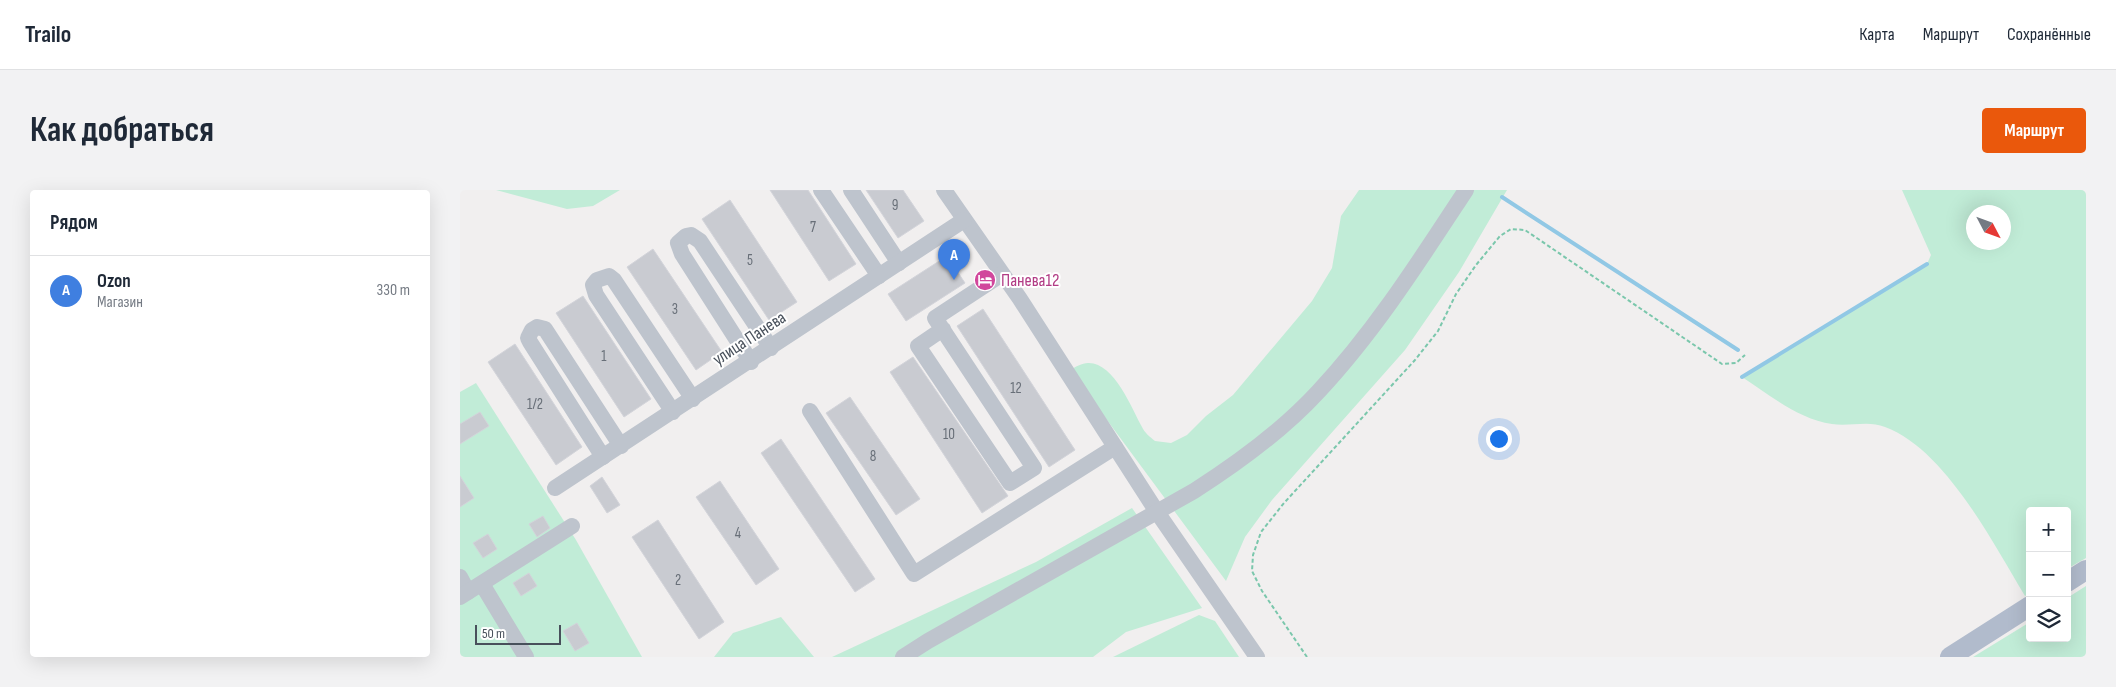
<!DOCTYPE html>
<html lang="ru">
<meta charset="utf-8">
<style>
:root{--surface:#fff;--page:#f2f2f3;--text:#1f2937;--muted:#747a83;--line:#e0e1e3;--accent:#ea580c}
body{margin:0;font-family:"Sofia Sans Condensed",sans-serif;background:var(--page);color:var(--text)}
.controls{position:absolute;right:15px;bottom:15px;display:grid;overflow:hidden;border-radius:5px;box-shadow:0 5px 20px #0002}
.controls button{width:45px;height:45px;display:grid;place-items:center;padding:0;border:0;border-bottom:1px solid var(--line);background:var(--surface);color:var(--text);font:25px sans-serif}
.compass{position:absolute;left:1506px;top:15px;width:45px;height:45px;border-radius:50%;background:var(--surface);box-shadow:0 5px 20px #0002;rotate:131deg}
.scale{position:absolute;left:15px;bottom:12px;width:86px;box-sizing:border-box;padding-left:5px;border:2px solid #48505b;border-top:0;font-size:14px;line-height:18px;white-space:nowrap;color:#48505b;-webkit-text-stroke:4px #fff;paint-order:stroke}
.you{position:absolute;left:1038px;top:248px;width:18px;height:18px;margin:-12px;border:4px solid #fff;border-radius:50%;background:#1a73e8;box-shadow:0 0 0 8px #1a73e833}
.badge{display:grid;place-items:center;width:32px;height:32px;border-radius:50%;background:var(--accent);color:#fff;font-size:16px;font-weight:700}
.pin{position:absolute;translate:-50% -41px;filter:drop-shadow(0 1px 2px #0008)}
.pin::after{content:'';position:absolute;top:26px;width:18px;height:15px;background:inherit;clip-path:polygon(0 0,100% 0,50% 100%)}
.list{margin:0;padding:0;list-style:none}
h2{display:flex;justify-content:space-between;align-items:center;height:65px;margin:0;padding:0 20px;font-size:21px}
h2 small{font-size:16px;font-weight:400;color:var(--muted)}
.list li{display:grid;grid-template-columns:32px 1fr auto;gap:15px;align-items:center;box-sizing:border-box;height:70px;padding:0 20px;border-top:1px solid var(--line)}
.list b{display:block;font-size:19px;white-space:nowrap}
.list p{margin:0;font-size:16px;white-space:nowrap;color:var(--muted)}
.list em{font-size:16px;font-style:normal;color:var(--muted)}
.icon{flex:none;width:28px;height:28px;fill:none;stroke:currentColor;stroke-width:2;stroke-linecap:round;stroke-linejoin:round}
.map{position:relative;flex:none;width:1626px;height:467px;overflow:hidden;border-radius:5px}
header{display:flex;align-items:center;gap:30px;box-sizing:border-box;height:70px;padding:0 25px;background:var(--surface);border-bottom:1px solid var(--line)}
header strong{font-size:24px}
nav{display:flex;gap:28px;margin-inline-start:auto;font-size:18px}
.intro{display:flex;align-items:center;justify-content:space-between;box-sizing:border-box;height:120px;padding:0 30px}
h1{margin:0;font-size:35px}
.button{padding:12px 22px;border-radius:5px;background:var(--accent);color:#fff;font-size:18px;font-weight:700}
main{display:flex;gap:30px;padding:0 30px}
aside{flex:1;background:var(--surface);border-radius:5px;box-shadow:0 5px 20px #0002}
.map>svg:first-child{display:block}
</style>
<header>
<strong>Trailo</strong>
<nav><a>Карта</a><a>Маршрут</a><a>Сохранённые</a></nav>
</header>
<div class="intro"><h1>Как добраться</h1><a class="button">Маршрут</a></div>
<main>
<aside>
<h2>Рядом<small></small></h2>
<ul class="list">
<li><span class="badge" style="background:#3f7fe0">A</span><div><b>Ozon</b><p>Магазин</p></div><em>330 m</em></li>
</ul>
</aside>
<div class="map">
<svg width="1626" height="467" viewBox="0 0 1626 467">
<rect width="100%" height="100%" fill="#f1efef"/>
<g fill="#c1ecd7" fill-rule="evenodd">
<path d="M36,0h124l-27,16 -26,3z"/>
<path d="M899,0h148l-48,82 -54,78 -133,150 -27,37 -19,44 -156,-211c5,-3 12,-7 18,-7 26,-1 44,46 54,64 2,5 8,10 13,14l16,2 16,-8 19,-19 27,-21 79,-94 20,-33 9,-52z"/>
<path d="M1442,0h184v368l-19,11v-58h-37v82l-5,3c-32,-53 -80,-147 -140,-169 -17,-7 -36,0 -53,-3 -34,-5 -62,-29 -90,-47l185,-113 4,-9zM1514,22h30v30h-30z"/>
<path d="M16,193l100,157 66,117h-182v-265z"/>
<path d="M672,318l70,100 -76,24 -33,25h-261l204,-95z"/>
<path d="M1626,396v71h-113l57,-35v16h37v-40z"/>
<path d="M739,425l16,6 24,36h-126z"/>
<path d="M321,427l33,40h-100l19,-24z"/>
</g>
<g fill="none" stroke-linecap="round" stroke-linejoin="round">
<g stroke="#91c8e5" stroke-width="4">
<path d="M1042,7l236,153"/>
<path d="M1282,187l185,-113"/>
</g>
</g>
<g fill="#c9cbd1" stroke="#d3d4da">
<path d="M310,0h38l48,74 -27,17z"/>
<path d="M406,0h37l21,31 -26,17z"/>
<path d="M270,10l67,102 -28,18 -67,-101z"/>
<path d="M193,59l69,103 -26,18 -69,-103z"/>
<path d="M487,66l18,27 -59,38 -18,-27z"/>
<path d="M123,106l68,103 -27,18 -68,-104z"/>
<path d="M523,119l92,141 -26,17 -92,-141z"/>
<path d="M55,154l67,103 -26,18 -68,-103z"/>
<path d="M453,167l95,139 -26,17 -92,-141z"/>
<path d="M390,207l70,102 -24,16 -70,-102z"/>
<path d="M20,222l9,14 -29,18v-20z"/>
<path d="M321,249l94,140 -20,13 -94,-139z"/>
<path d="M0,286l14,22 -14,9z"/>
<path d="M142,287l18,28 -13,8 -17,-27z"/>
<path d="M260,291l59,88 -23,16 -60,-88z"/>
<path d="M83,326l7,12 -13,9 -8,-13z"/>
<path d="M198,330l66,102 -25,17 -67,-102z"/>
<path d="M28,344l9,15 -14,9 -10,-15z"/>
<path d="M69,383l8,13 -16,10 -8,-13z"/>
<path d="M117,433l12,20 -14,8 -12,-20z"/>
</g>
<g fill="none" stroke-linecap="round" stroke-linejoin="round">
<path stroke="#7bc7ac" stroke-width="2" stroke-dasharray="4 2.5" stroke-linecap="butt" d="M847,467l-45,-66 -10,-20 1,-16 8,-23 23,-29 131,-143 23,-29 18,-37 20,-29 24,-29 11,-7 14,1 197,134 14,-1 9,-8"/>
<g stroke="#bec4cd" stroke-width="16">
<path d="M361,0l58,86"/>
<path d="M391,0l48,73"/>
<path d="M484,0l76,109 137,213 100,145"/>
<path d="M483,139l-25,17 92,137 24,-15 -99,-150 67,-44"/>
<path d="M291,172l-69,-108 -4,-11 8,-7 5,-1 9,6 71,107"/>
<path d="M350,221l104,163 201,-127"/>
<path d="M213,222l-77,-117 -3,-10 4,-5 12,-4 5,4 79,119"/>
<path d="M143,267l-73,-115 -2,-4 4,-8 5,-3 8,2 76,117"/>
<path d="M95,298l409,-268"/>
<path d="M0,387l8,15"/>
<path d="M22,394l44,73"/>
<path d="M0,407l112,-71"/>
<path d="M443,467l25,-16 266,-150c44,-28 88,-60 124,-99 57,-61 102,-132 148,-202"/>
</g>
<g stroke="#b1bbcc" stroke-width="20">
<path d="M1607,392l19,-12"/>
<path d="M1490,467l80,-51"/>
</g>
</g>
<defs>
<g id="hotel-disc" transform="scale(1.125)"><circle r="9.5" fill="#d1479c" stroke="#fff"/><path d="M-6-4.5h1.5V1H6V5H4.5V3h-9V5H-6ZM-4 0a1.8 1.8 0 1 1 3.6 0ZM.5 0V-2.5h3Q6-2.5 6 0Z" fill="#fff"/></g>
</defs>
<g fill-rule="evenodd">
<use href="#hotel-disc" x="525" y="90"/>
</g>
<g text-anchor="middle" stroke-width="4" stroke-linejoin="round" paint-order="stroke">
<g font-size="15" fill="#686f78">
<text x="435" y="20">9</text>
<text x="353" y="42">7</text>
<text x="290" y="75">5</text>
<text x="215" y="124">3</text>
<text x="144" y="171">1</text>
<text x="556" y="203">12</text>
<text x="75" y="219">1/2</text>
<text x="489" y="249">10</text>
<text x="413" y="271">8</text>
<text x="278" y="348">4</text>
<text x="218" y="395">2</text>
</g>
<g font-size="18" fill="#b23c85" stroke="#fff" text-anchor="start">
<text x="541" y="96">Панева12</text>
</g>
<g font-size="18" fill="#48505b" stroke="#fff">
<text transform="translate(289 148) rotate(-33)" y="6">улица Панева</text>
</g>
</g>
</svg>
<div class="controls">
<button>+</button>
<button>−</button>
<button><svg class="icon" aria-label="layers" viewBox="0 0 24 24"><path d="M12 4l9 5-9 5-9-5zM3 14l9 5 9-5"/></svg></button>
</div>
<svg class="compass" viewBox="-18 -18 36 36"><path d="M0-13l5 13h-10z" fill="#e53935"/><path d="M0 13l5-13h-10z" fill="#747a83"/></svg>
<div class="scale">50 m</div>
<div class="you"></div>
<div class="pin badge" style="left:494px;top:90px;background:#3f7fe0">A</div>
</div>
</main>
